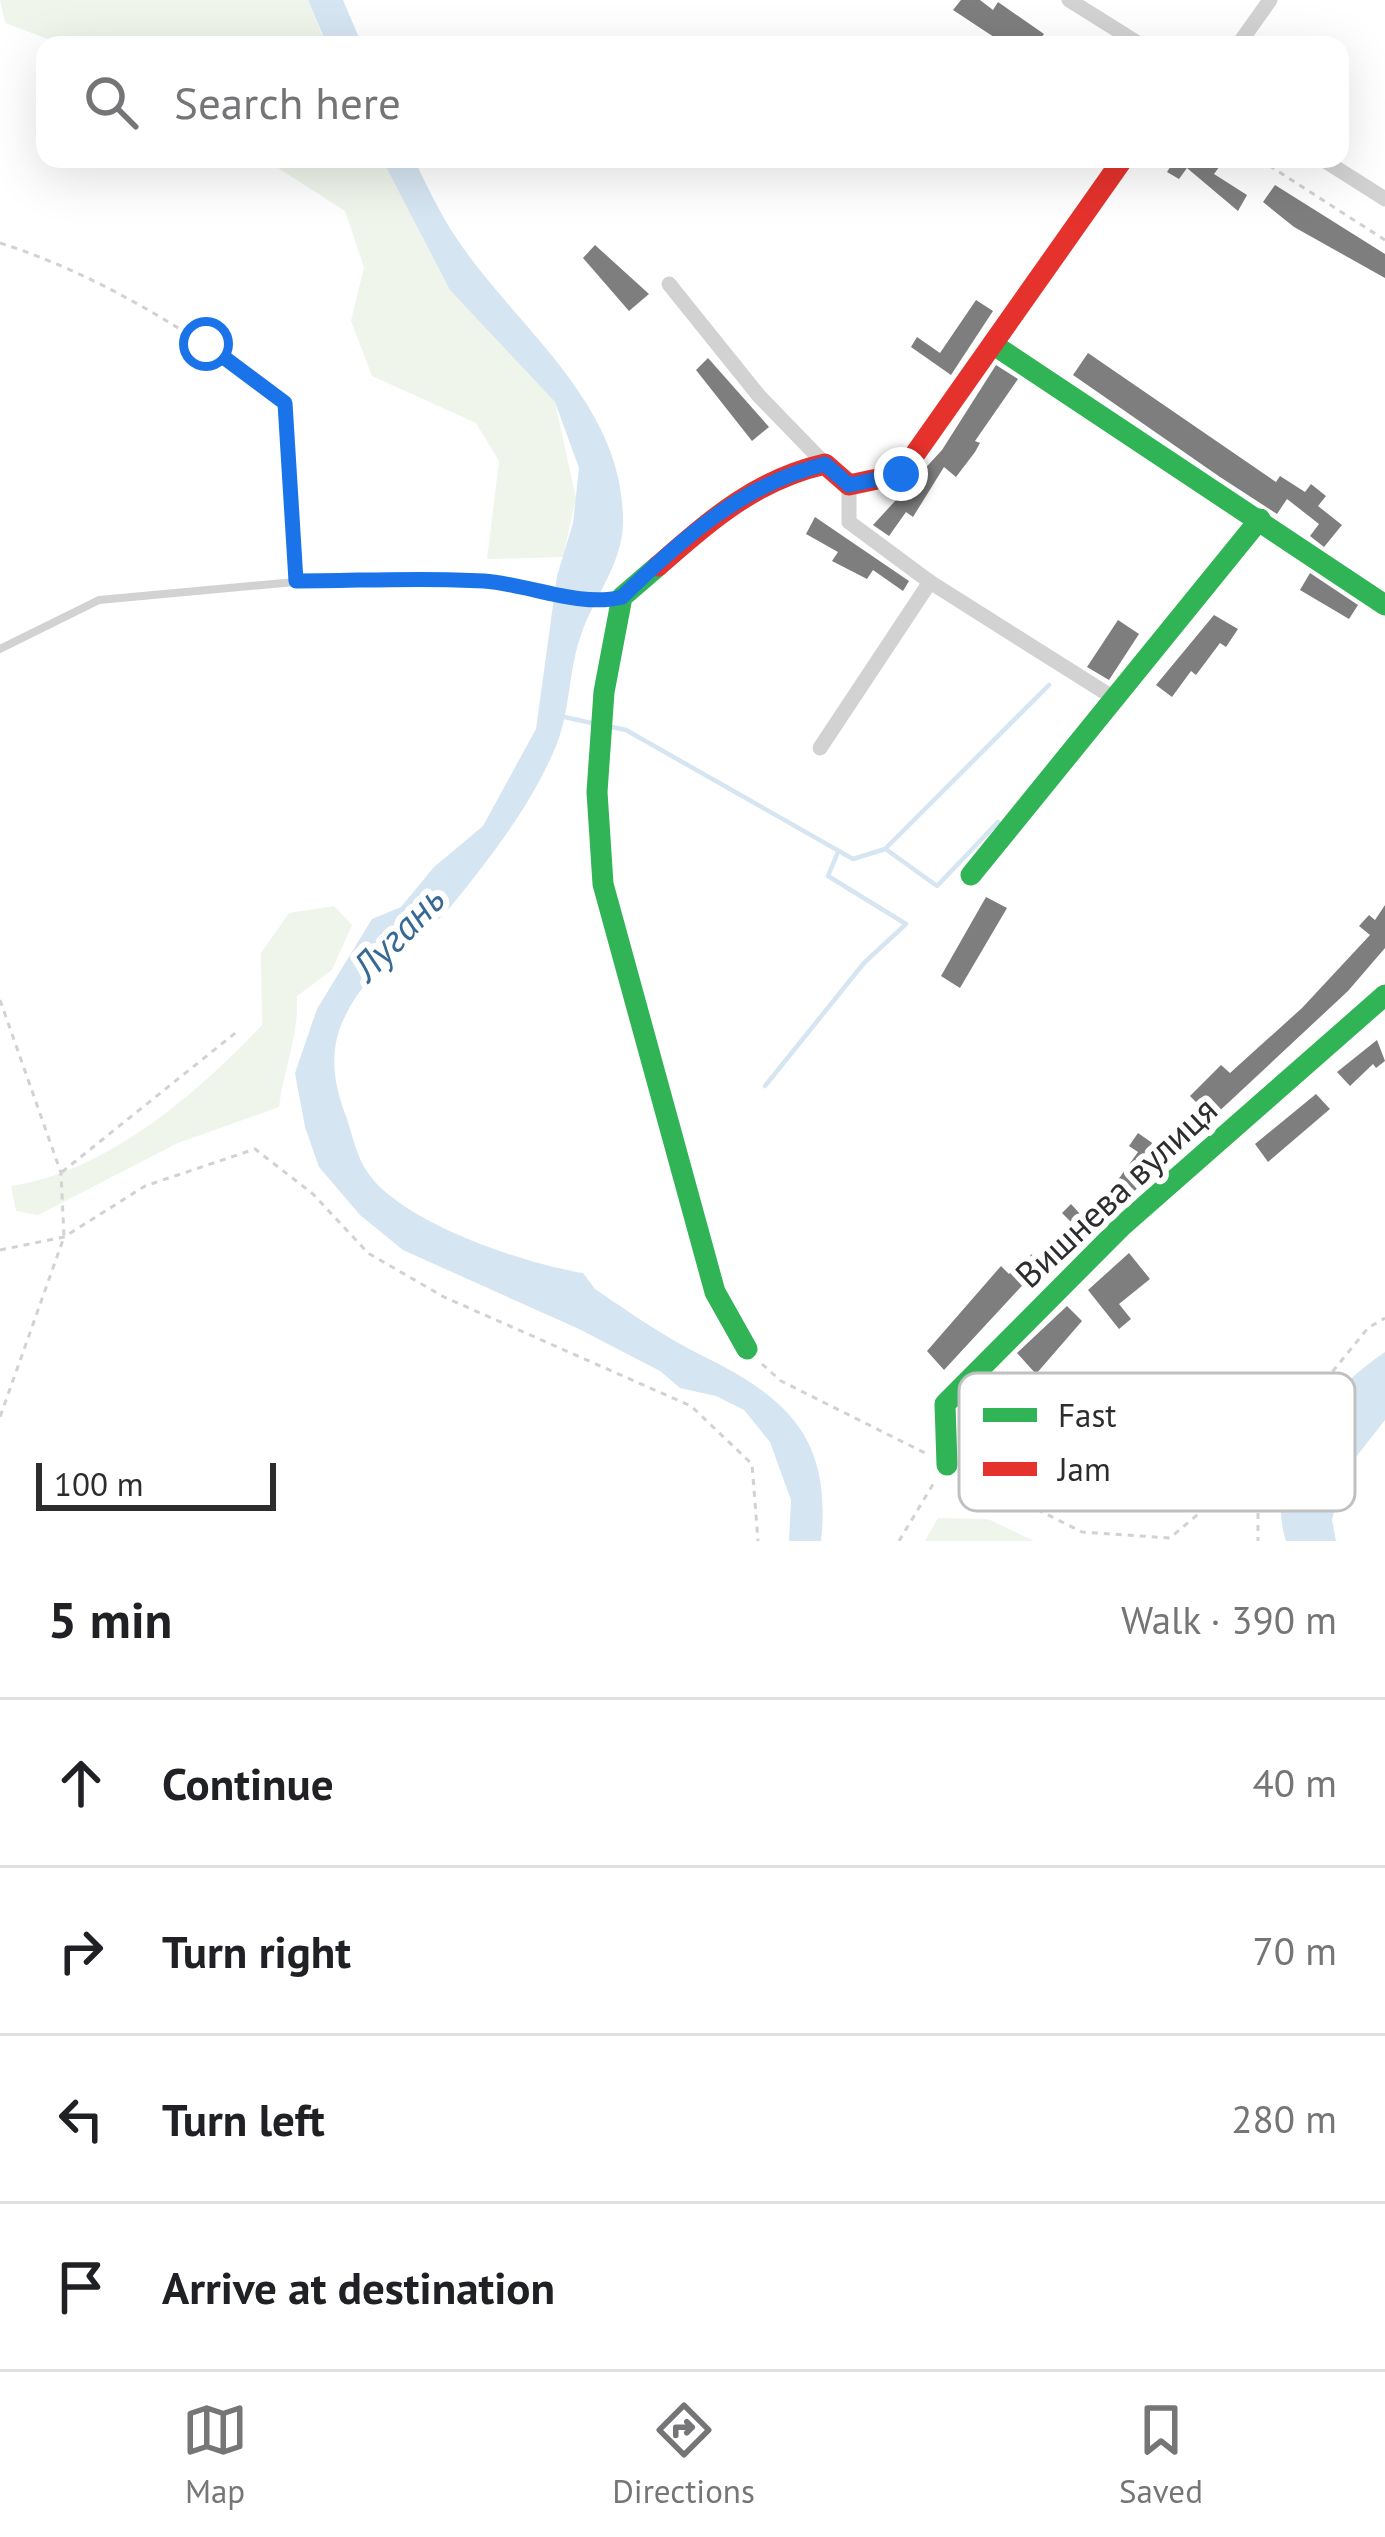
<!DOCTYPE html>
<meta charset="utf-8">
<style>
:root{--surface:#fff;--page:#f2f2f2;--text:#202124;--muted:#757577;--line:#e0e0e0;--accent:#767676}
body{margin:0;font-family:"PT Sans",sans-serif;background:var(--page);color:var(--text)}
.scale{position:absolute;left:36px;bottom:30px;width:240px;box-sizing:border-box;padding-left:12px;border:6px solid #2d2d2d;border-top:0;font-size:33px;line-height:42px;white-space:nowrap;color:#2d2d2d;-webkit-text-stroke:9px #fff;paint-order:stroke}
.stop{position:absolute;width:36px;height:36px;margin:-27px;border:9px solid #1a73e8;border-radius:50%;background:#fff}
.stop.end{background:#1a73e8;border-color:#fff;box-shadow:0 3px 12px #0008}
.list{margin:0;padding:0;list-style:none}
h2{display:flex;justify-content:space-between;align-items:center;height:156px;margin:0;padding:0 48px;font-size:51px}
h2 small{font-size:39px;font-weight:400;color:var(--muted)}
.list li{display:grid;grid-template-columns:78px 1fr auto;gap:36px;align-items:center;box-sizing:border-box;height:168px;padding:0 48px;border-top:3px solid var(--line)}
.list b{display:block;font-size:45px;white-space:nowrap}
.list em{font-size:39px;font-style:normal;color:var(--muted)}
.icon{flex:none;width:66px;height:66px;fill:none;stroke:currentColor;stroke-width:2;stroke-linecap:round;stroke-linejoin:round}
.map{position:relative;flex:none;width:1385px;height:1541px;overflow:hidden}
.search{position:absolute;background:var(--surface);box-shadow:0 12px 48px #0002;left:36px;right:36px;top:36px;height:132px;display:flex;align-items:center;gap:30px;box-sizing:border-box;padding:0 42px;border-radius:24px;color:var(--muted);font-size:45px}
.sheet{height:828px;background:var(--surface)}
nav{display:flex;justify-content:space-around;align-items:center;box-sizing:border-box;height:168px;border-top:3px solid var(--line);background:var(--surface);font-size:33px;color:var(--muted)}
nav a{display:grid;justify-items:center;gap:6px}
nav .on{color:var(--accent)}
.map>svg:first-child{display:block}
</style>
<div class="map">
<svg width="1385" height="1541" viewBox="0 0 1385 1541">
<rect width="100%" height="100%" fill="#fff"/>
<g fill="#eff5eb">
<path d="M0,0h308l18,45h-262l-59,-22z"/>
<path d="M264,159h118l126,192 47,51 21,96 -13,59 -76,2 12,-98 -23,-38 -104,-47 -21,-55 13,-54 -19,-56z"/>
<path d="M334,906l18,19 -20,45 -35,26c2,40 -13,71 -18,111l-101,36 -140,72 -22,-4 -5,-25c95,-14 185,-91 251,-161l-1,-72 28,-40z"/>
<path d="M938,1518l50,1 46,22h-109z"/>
</g>
<g fill="#d6e5f2">
<path d="M308,0h35l19,45h-35z"/>
<path d="M382,159h32c13,27 26,55 43,80 60,90 167,164 166,283 0,40 -28,74 -41,110 -14,37 -11,77 -26,114 -24,58 -65,111 -104,159 -36,43 -84,57 -110,118 -14,33 -7,65 5,96 5,16 10,37 19,51 32,52 159,94 217,103l12,16c34,23 68,47 104,65 88,43 133,83 122,187h-32l2,-41 -21,-58 -26,-32 -28,-14 -36,-8 -20,-17 -81,-42 -176,-79 -43,-35 -41,-48 -14,-40 -10,-54 22,-64 55,-90 29,-12 33,-40 49,-41 53,-97 21,-153 16,-53 6,-55 -24,-66 -105,-112z"/>
<path d="M1385,1352v68l-40,51 -13,49 4,21h-50c-24,-75 41,-150 99,-189z"/>
</g>
<g fill="none" stroke-linecap="round" stroke-linejoin="round">
<g stroke="#d6e5f2" stroke-width="4.5">
<path d="M560,716l36,8"/>
<path d="M607,726l19,4 227,129 32,-10 164,-164"/>
<path d="M887,850l50,36 61,-64"/>
<path d="M765,1086l99,-123 42,-39 -78,-48 10,-24"/>
</g>
</g>
<g fill="#7e7e7e">
<path d="M961,0h19l13,10 5,-8 46,32 -8,11h-30l-53,-35z"/>
<path d="M1175,159h50l-11,15 33,21 -9,16 -51,-43 -8,11 -12,-7z"/>
<path d="M1275,185l110,69v24l-91,-51 -31,-25z"/>
<path d="M595,245l54,49 -20,17 -46,-53z"/>
<path d="M976,300l17,11 -42,64 -40,-28 6,-10 23,16z"/>
<path d="M1088,353l188,129 4,-6 25,16 6,-8 15,12 -8,10 24,19 -18,22 -14,-11 9,-12 -32,-25 -10,15 -57,-37 -147,-102z"/>
<path d="M708,358l61,69 -17,14 -56,-71z"/>
<path d="M996,365l22,14 -43,62 5,2 -5,9 -19,25 -12,-10 -31,50 -7,-5 -17,24 -16,-11 69,-75z"/>
<path d="M815,517l94,64 -6,10 -30,-21 -6,9 -35,-18 6,-9 -32,-18z"/>
<path d="M1310,573l48,32 -9,14 -49,-29z"/>
<path d="M1214,615l24,14 -12,18 -6,-4 -24,32 -5,-4 -19,26 -16,-12z"/>
<path d="M1118,620l21,14 -30,46 -22,-13z"/>
<path d="M986,897l21,11 -47,80 -19,-12z"/>
<path d="M1385,905v43l-37,43 -164,153 -12,-14 27,-25 -9,-9 31,-31 9,8 72,-65 68,-73 -11,-9 10,-11 6,5z"/>
<path d="M1377,1040l8,21 -9,7 -3,-4 -23,22 -13,-14z"/>
<path d="M1316,1094l14,15 -62,53 -13,-18z"/>
<path d="M1138,1133l30,21 -10,13 -47,48 -77,64 -3,-3 -87,94 -17,-19 74,-85 8,8 23,-20 2,4 39,-34 -11,-11 9,-9 10,11 39,-38 18,-25 -9,-6z"/>
<path d="M1129,1253l21,26 -31,25 12,15 -12,10 -31,-39z"/>
<path d="M1067,1306l15,15 -46,53 -19,-21z"/>
</g>
<g fill="none" stroke-linecap="round" stroke-linejoin="round">
<g stroke="#d2d2d2" stroke-width="3" stroke-dasharray="6 6" stroke-linecap="butt">
<path d="M1259,159l126,81"/>
<path d="M0,243c98,31 193,90 274,151"/>
<path d="M0,1000l61,173 3,64 -64,180"/>
<path d="M62,1172l177,-142"/>
<path d="M0,1250l64,-13 81,-51 110,-37 58,45 55,59 76,44 247,109 61,58 6,77"/>
<path d="M762,1364l19,17 146,73"/>
<path d="M1258,1465v76"/>
<path d="M962,1472l120,60 88,6 88,-75 110,-135 17,-10"/>
<path d="M899,1541l36,-60"/>
</g>
<g stroke="#d2d2d2" stroke-width="8">
<path d="M285,403l10,179c63,-1 126,-5 188,-1 42,3 100,26 138,17"/>
<path d="M0,649l99,-49 196,-18"/>
</g>
<g stroke="#d2d2d2" stroke-width="15">
<path d="M1069,0l72,45"/>
<path d="M1238,45l32,-45"/>
<path d="M1322,159l63,40"/>
<path d="M669,284l90,112 66,68"/>
<path d="M849,485v37l81,60 187,118"/>
<path d="M820,748l110,-166"/>
</g>
<g stroke="#30b455" stroke-width="21">
<path d="M994,345l391,260"/>
<path d="M658,566l-36,31 -18,95 -7,100 6,92 112,408 32,57"/>
<path d="M971,875l289,-356"/>
<path d="M947,1465l-2,-61 177,-178 263,-231"/>
</g>
<path stroke="#e5322d" stroke-width="21" d="M658,566c53,-46 97,-86 167,-102l24,21 52,-11 222,-315"/>
</g>
<g fill="none" stroke-linecap="round" stroke-linejoin="round">
<path stroke="#1a73e8" stroke-width="15" d="M206,344l79,59 11,178c62,0 126,-4 188,0 44,3 96,27 138,16 61,-59 119,-112 203,-133l24,21 52,-11"/>
</g>
<g text-anchor="middle" stroke-width="12" stroke-linejoin="round" paint-order="stroke">
<g font-size="36" fill="#2d2d2d" stroke="#fff">
<text transform="translate(1116 1192) rotate(-43)" y="13">Вишнева вулиця</text>
</g>
<g font-size="39" font-style="italic" fill="#376994" stroke="#fff">
<text transform="translate(398 933) rotate(-46)" y="14">Лугань</text>
</g>
</g>
<rect x="959" y="1373" width="396" height="138" rx="18" fill="#fff" stroke="#c0c0c0" stroke-width="3"/>
<rect x="983" y="1408" width="54" height="14" fill="#30b455"/>
<rect x="983" y="1462" width="54" height="14" fill="#e5322d"/>
<g font-size="33" fill="#2d2d2d">
<text x="1058" y="1427">Fast</text>
<text x="1058" y="1481">Jam</text>
</g>
</svg>
<div class="scale">100 m</div>
<div class="stop" style="left:206px;top:344px"></div>
<div class="stop end" style="left:901px;top:474px"></div>
<div class="search"><svg class="icon" aria-label="search" viewBox="0 0 24 24"><circle cx="10" cy="10" r="6"/><path d="M15 15l6 6"/></svg>Search here</div>
</div>
<section class="sheet">
<h2>5 min<small>Walk · 390 m</small></h2>
<ul class="list">
<li><svg class="icon" aria-label="ahead" viewBox="0 0 24 24"><path d="M12 20V5M6 11l6-6 6 6"/></svg><div><b>Continue</b></div><em>40 m</em></li>
<li><svg class="icon" aria-label="right" viewBox="0 0 24 24"><path d="M7 20v-9h11M14 6l5 5-5 5"/></svg><div><b>Turn right</b></div><em>70 m</em></li>
<li><svg class="icon" aria-label="left" viewBox="0 0 24 24"><path d="M17 20v-9H6M10 6l-5 5 5 5"/></svg><div><b>Turn left</b></div><em>280 m</em></li>
<li><svg class="icon" aria-label="arrive" viewBox="0 0 24 24"><path d="M6 21V4h12l-3 4 3 4H6"/></svg><div><b>Arrive at destination</b></div></li>
</ul>
</section>
<nav>
<a class="on"><svg class="icon" aria-label="map" viewBox="0 0 24 24"><path d="M3 6l6-2 6 2 6-2v14l-6 2-6-2-6 2zM9 4v14M15 6v14"/></svg>Map</a>
<a><svg class="icon" aria-label="directions" viewBox="0 0 24 24"><path d="M12 3l9 9-9 9-9-9zM9 14v-3h6M13 9l2 2-2 2"/></svg>Directions</a>
<a><svg class="icon" aria-label="saved" viewBox="0 0 24 24"><path d="M7 4h10v16l-5-4-5 4z"/></svg>Saved</a>
</nav>
